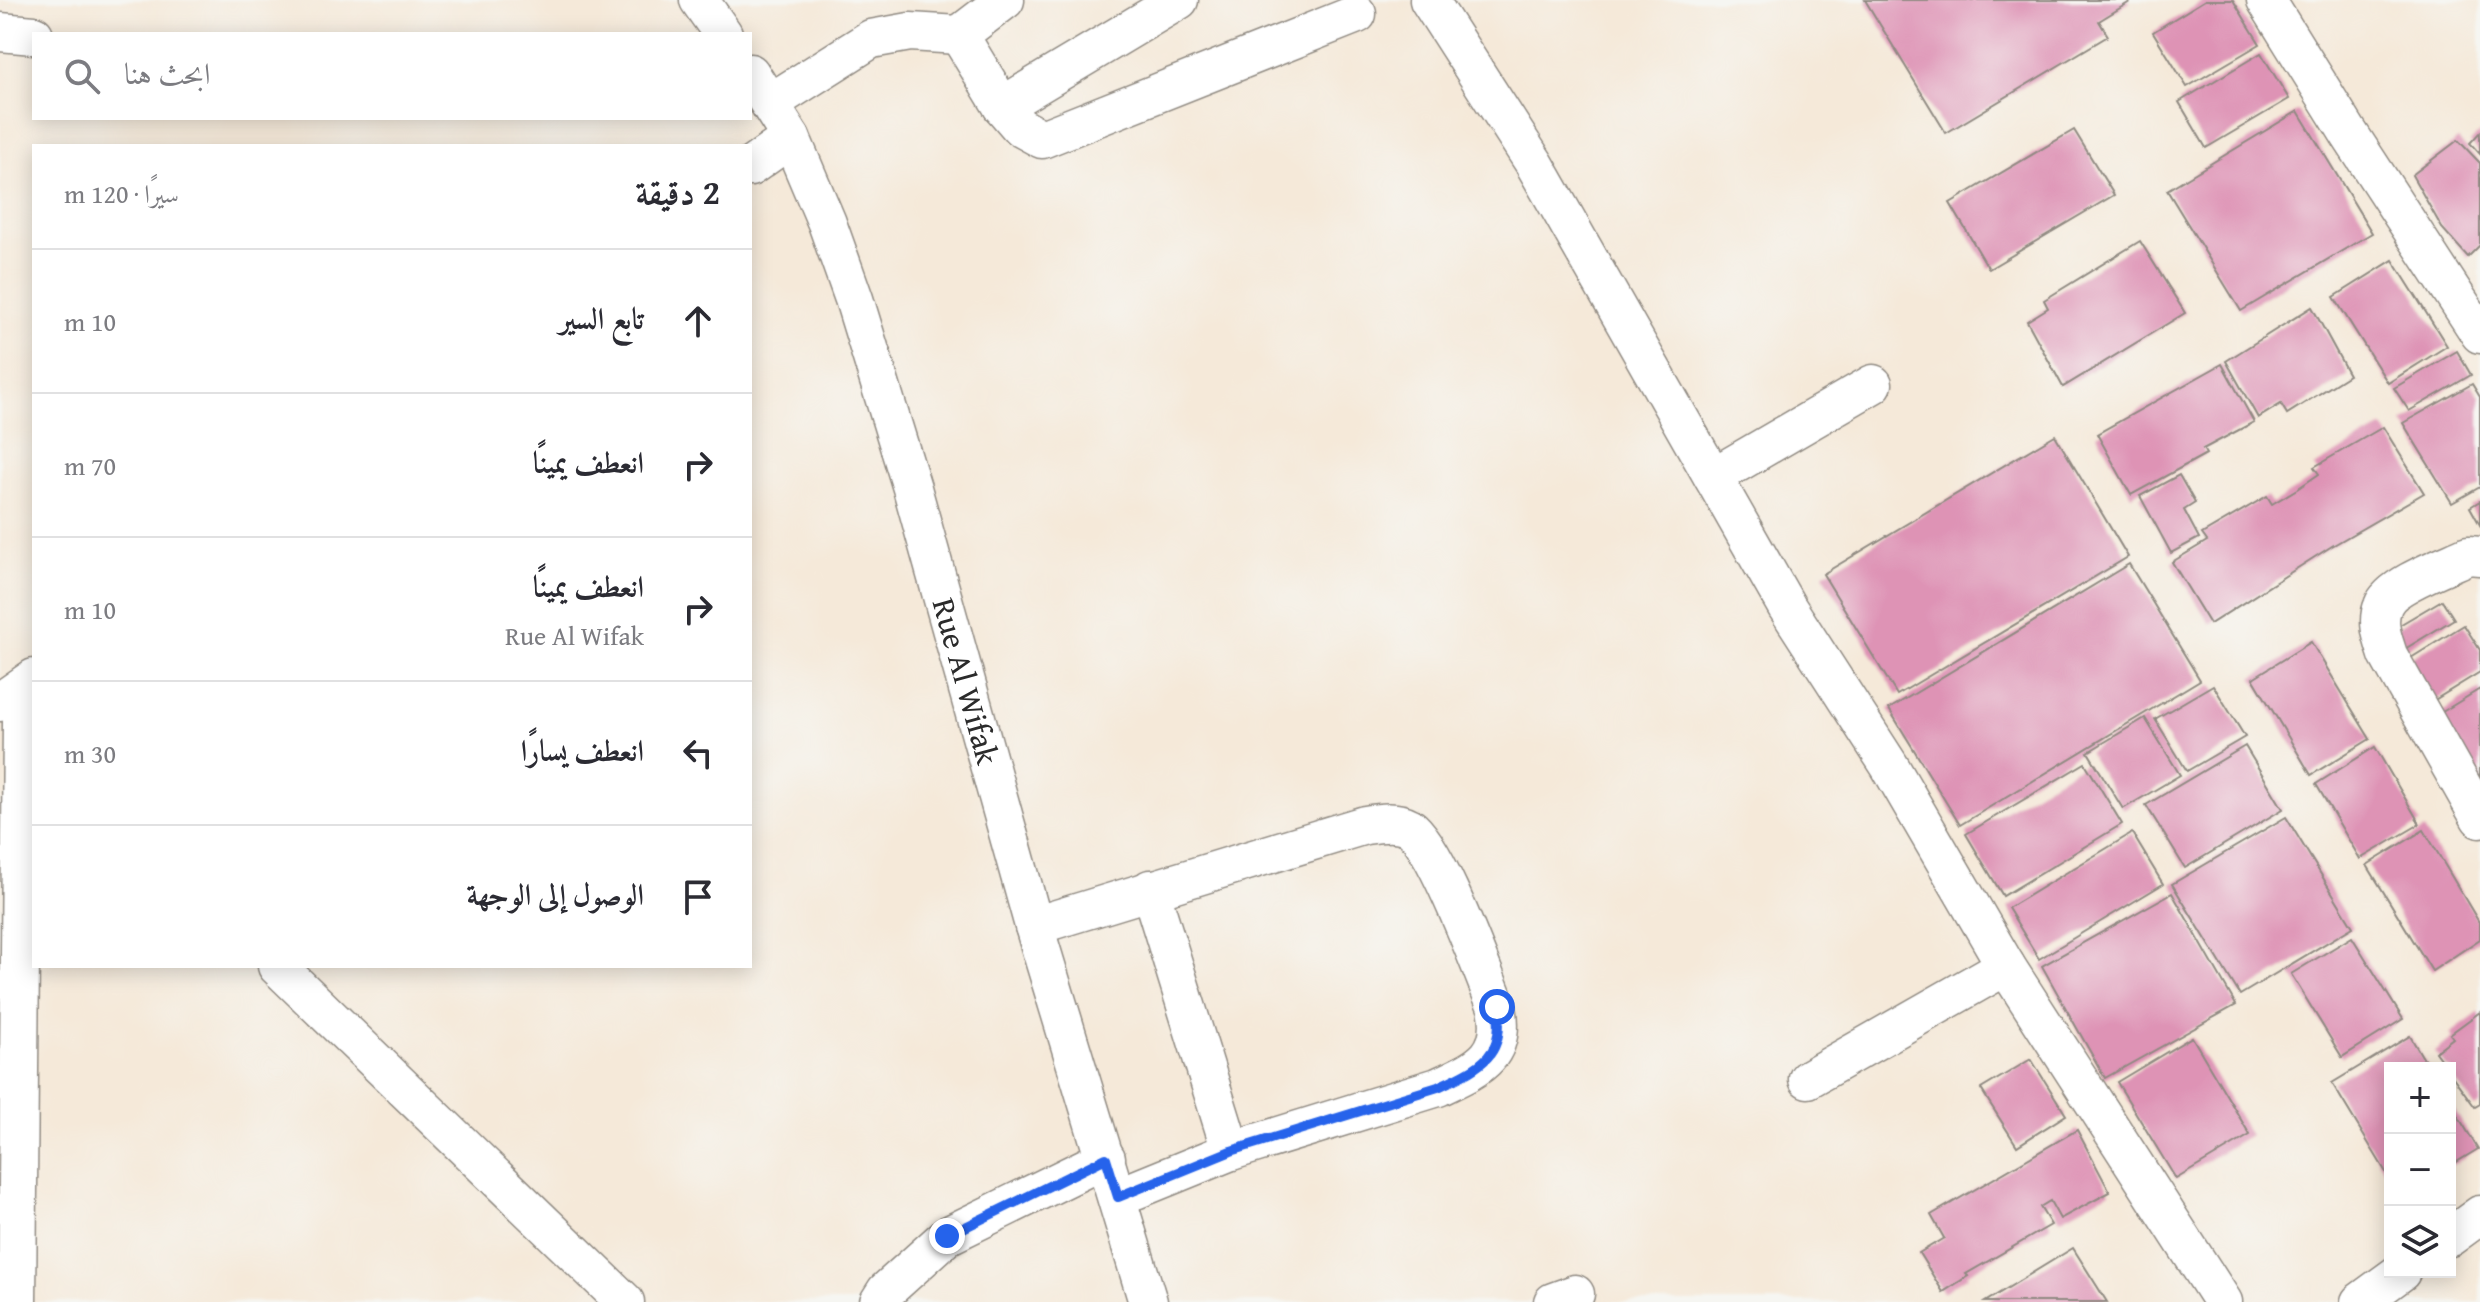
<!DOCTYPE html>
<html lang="ar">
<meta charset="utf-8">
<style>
:root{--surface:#fff;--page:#f2f2f3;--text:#2b2b33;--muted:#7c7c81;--line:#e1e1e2}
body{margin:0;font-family:"Gentium Book Plus",Amiri,serif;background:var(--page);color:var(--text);direction:rtl}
.controls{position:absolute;right:24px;bottom:24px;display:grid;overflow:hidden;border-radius:0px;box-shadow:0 4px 20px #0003}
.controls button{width:72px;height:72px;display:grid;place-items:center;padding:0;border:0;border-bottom:2px solid var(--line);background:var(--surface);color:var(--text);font:40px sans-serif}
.stop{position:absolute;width:24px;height:24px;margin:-18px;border:6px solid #2563eb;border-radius:50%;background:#fff}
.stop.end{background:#2563eb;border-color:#fff;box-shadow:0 2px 8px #0008}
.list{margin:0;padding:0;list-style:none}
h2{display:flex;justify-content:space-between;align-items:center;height:104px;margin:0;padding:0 32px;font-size:34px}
h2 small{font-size:26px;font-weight:400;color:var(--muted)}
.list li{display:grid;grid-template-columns:52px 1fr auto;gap:24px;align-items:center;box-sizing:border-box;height:144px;padding:0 32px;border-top:2px solid var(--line)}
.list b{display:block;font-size:30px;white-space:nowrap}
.list p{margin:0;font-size:26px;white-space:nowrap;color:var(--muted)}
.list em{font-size:26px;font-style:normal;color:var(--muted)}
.icon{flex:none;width:44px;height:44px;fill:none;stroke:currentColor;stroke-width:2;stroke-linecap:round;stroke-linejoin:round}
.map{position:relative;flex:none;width:2480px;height:1302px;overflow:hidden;direction:ltr}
.search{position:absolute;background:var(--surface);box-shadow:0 4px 20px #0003;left:32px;top:32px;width:720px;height:88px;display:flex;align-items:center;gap:20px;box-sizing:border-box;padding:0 28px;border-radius:0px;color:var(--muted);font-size:30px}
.panel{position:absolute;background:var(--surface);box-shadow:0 4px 20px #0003;left:32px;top:144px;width:720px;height:824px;border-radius:0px;direction:rtl}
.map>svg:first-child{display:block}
</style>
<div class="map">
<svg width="2480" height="1302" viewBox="0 0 2480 1302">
<rect width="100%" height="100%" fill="#f6f6f2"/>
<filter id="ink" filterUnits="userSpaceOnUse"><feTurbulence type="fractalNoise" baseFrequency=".0125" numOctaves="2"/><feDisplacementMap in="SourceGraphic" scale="16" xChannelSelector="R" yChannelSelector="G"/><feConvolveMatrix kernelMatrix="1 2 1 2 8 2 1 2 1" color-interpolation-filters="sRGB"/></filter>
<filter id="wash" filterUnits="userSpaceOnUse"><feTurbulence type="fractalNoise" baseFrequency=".006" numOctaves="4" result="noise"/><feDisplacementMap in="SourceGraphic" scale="32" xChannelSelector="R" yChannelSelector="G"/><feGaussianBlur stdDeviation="1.8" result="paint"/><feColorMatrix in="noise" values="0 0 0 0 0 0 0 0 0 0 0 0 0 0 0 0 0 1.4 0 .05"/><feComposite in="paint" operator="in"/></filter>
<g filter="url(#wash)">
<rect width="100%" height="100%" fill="#f5e9d9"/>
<g id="blocks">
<g fill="#de93b5">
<path d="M1865,0h264l1,2 -31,19 9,15 -162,97z"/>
<path d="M2205,0h28l27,44 -73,43 -34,-55z"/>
<path d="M2261,53l28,46 -83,49 -27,-46z"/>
<path d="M2298,111l74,122 -131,78 -74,-121z"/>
<path d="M2074,130l40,65 -125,74 -39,-66z"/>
<path d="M2480,132v22l-10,-11z"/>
<path d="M2458,140l22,23v82l-12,12 -26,-29 -30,-53z"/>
<path d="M2140,241l45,72 -122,74 -36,-66 21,-13 -4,-8z"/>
<path d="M2393,260l54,86 -59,37 -54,-86z"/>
<path d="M2312,307l37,68 -62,39 -6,-10 -23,14 -32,-57z"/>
<path d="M2457,351l14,24 -62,36 -15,-23z"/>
<path d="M2222,364l32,58 -51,27 3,5 -75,41 -34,-61z"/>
<path d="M2472,384l8,13v90l-28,16 -49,-80z"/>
<path d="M2383,427l41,66 -92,53 -122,78 -38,-62 35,-21 -5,-7 65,-38 5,8 25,-15 22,-15 -5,-7z"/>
<path d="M2055,435l73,122 -231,138 -74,-121z"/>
<path d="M2179,475l16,28 -11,7 15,28 -28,15 -31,-57z"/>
<path d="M2480,501v24l-10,-18z"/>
<path d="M2129,564l71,116 -240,145 -71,-116z"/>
<path d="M2442,600l12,19 -56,34 -12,-20z"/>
<path d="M2464,625l16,25v22l-57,35 -25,-41z"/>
<path d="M2311,642l59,97 -59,36 -58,-97z"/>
<path d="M2213,685l32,52 -58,34 -32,-52z"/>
<path d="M2480,689v102l-46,-74z"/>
<path d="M2145,718l35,57 -57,34 -35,-57z"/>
<path d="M2245,746l38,63 -98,59 -39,-63z"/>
<path d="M2375,747l45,77 -60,35 -44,-75z"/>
<path d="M2085,763l37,61 -119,72 -37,-62z"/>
<path d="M2286,817l67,110 -113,68 -68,-111z"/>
<path d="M2424,830l56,94v15l-48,32 -65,-106z"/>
<path d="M2132,833l31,51 -124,75 -31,-51z"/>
<path d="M2172,893l64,112 -131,73 -63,-112z"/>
<path d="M2352,937l51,82 -61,38 -51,-83z"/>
<path d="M2480,1012v92l-5,3 -25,-34v-5h-3l-12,-16 18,-14 -3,-4z"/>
<path d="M2410,1036l19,32h-39v111l-58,-96z"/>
<path d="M2192,1037l58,98 -74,44 -59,-97z"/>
<path d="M2031,1059l35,56 -49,31 -36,-57z"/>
<path d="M2450,1103l28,46 -28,17z"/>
<path d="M2077,1130l33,62 -50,27 -10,-18 -10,6 11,18 -85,49 2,2 -25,16 -24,-39 25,-15 -13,-23z"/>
<path d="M2073,1248l34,54h-122z"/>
</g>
</g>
</g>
<g filter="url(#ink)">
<use href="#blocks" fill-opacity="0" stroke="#908a82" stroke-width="2"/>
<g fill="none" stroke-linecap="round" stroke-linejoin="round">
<g stroke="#908a82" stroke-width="41">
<g id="minor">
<path d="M699,0l24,34"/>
<path d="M1429,0l105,163 253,444 102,158 117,201 217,336"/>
<path d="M2266,0l82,132 132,202"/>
<path d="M0,32l34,3"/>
<path d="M959,35l43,71 18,21 22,12 315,-125"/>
<path id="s1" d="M750,73l41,65 36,85 27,76 58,189 122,438 114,376"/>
<path d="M770,103l101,-64 39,-7 49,3 46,-35"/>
<path d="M1002,106l177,-106"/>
<path d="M750,167l41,-29"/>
<path d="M1713,477l160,-93"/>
<path d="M2480,556l-12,-1c-21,10 -78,30 -85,51 -7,16 0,33 5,49l92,163"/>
<path d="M0,702l34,-24"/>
<path d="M1150,889l81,262"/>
<path d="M1034,926l331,-101c13,-2 32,-5 44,2 28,18 73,144 88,180 10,50 -19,61 -59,80l-207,64 -113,46"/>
<path d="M277,966l348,336"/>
<path d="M1808,1079l198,-113"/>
<path d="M2450,1237l30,-22"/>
<path d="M17,1302l5,-581"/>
<path d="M879,1302l7,-11 61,-55 159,-78"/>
<path d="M1553,1302l22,-8"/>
<path d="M2360,1302l41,-30"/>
</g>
</g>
<use href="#minor" stroke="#fff" stroke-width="38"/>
</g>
</g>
<g fill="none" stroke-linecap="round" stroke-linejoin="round" filter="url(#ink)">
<path stroke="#2563eb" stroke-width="10" d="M947,1236l159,-78 12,39 113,-46 207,-64c40,-19 69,-30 59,-80"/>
</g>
<g text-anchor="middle" stroke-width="8" stroke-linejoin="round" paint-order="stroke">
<g font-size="32" fill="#2b2b2b" stroke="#f6f6f2">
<text dy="11" stroke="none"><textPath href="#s1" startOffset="648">Rue Al Wifak</textPath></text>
</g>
</g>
</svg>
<div class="controls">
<button>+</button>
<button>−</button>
<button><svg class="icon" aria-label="layers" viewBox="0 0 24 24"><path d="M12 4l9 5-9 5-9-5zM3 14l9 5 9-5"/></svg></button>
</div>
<div class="stop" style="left:1497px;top:1007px"></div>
<div class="stop end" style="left:947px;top:1236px"></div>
<div class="search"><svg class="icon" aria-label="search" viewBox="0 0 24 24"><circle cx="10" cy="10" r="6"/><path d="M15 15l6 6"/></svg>ابحث هنا</div>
<section class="panel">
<h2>2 دقيقة<small>سيرًا · 120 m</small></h2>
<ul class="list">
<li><svg class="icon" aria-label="ahead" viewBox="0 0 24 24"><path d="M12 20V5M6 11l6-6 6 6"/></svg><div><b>تابع السير</b></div><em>10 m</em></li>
<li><svg class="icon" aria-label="right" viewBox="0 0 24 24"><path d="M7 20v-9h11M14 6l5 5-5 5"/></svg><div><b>انعطف يمينًا</b></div><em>70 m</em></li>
<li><svg class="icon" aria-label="right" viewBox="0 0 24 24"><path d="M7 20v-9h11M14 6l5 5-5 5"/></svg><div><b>انعطف يمينًا</b><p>Rue Al Wifak</p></div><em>10 m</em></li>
<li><svg class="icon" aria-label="left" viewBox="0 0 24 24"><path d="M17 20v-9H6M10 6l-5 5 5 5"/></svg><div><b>انعطف يسارًا</b></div><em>30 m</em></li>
<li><svg class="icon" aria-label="arrive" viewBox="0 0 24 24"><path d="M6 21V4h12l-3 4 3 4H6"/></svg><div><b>الوصول إلى الوجهة</b></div></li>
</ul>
</section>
</div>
